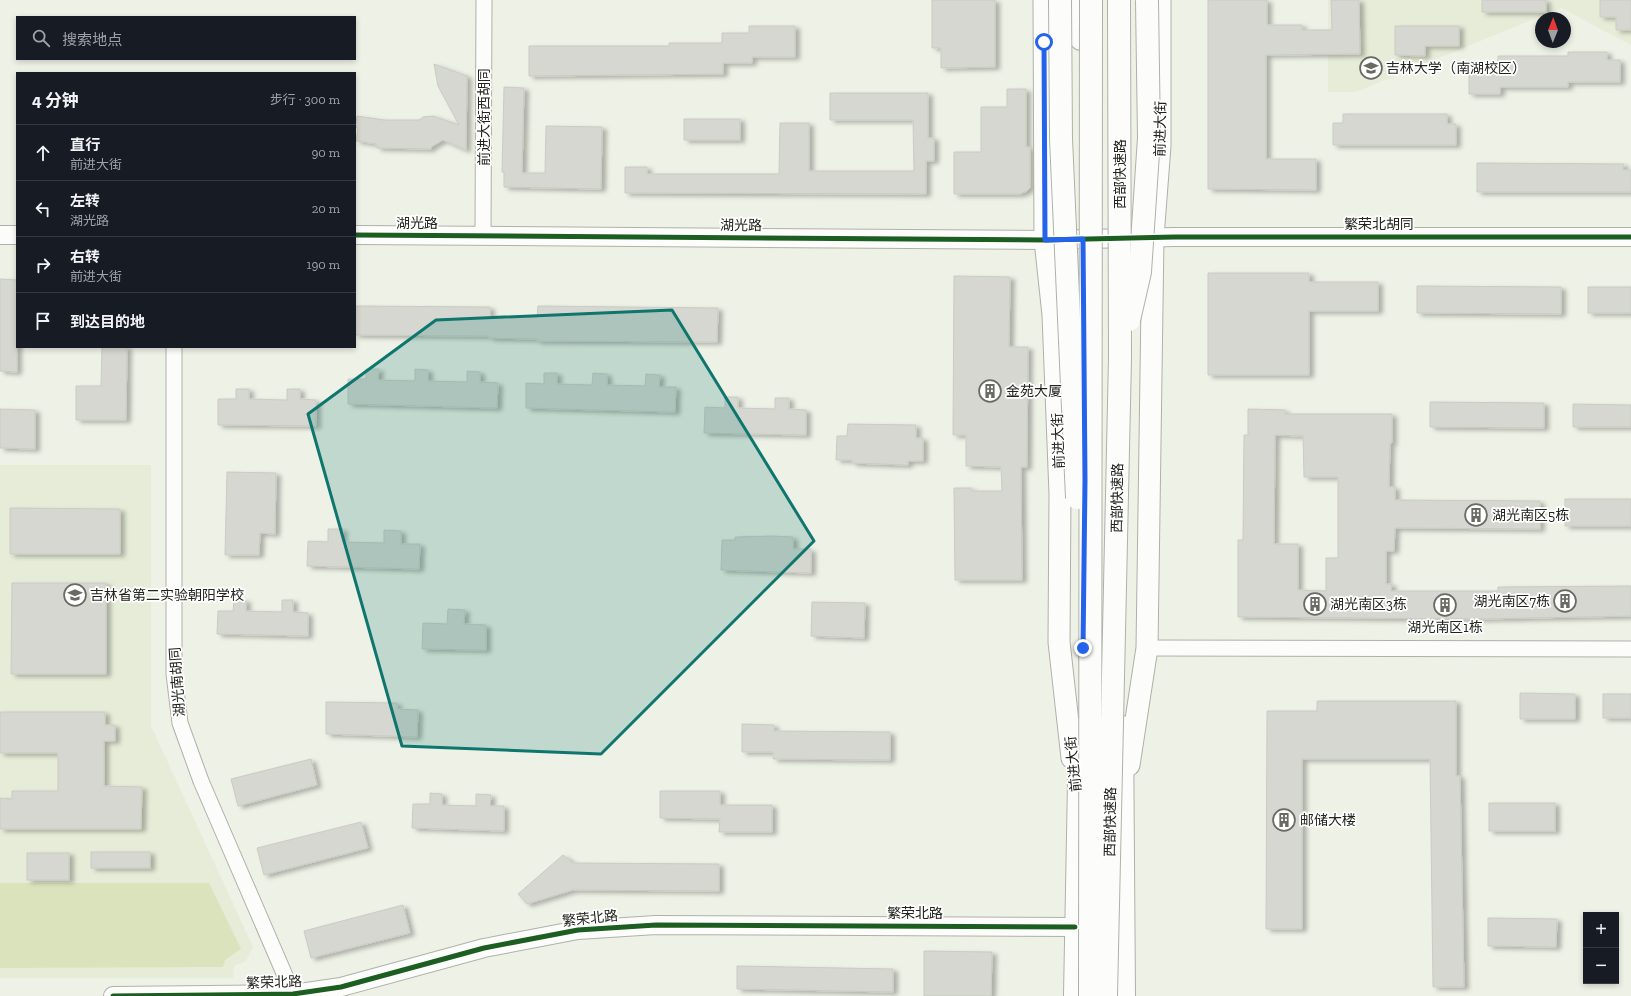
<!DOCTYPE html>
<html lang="zh">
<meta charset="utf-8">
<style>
:root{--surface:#171b24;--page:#20242c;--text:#f1f3f6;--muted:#9ea1a6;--line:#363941}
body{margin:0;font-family:"Zilla Slab","Noto Sans SC",serif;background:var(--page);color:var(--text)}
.controls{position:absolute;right:12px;bottom:12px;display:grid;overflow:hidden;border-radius:0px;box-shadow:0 2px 6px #0003}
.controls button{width:36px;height:36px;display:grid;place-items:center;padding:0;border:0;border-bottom:1px solid var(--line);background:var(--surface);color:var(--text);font:20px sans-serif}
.compass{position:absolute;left:1535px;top:12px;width:36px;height:36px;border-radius:50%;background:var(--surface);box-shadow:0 2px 6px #0003;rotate:1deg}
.stop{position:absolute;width:12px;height:12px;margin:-9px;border:3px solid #2563eb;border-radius:50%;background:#fff}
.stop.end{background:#2563eb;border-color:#fff;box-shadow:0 1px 4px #0008}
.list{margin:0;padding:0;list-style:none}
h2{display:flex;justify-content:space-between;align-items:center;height:52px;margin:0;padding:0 16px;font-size:17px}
h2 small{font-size:13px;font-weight:400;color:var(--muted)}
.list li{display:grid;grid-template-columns:26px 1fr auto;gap:12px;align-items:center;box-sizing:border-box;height:56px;padding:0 16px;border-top:1px solid var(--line)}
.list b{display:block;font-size:15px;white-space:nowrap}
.list p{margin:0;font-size:13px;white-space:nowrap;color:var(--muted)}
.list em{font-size:13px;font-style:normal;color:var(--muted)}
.icon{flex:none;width:22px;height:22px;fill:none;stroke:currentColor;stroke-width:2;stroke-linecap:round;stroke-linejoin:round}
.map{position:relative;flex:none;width:1631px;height:996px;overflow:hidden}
.search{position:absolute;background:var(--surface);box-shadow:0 2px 6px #0003;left:16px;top:16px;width:340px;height:44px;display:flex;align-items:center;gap:10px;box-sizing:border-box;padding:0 14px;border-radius:0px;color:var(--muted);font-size:15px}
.panel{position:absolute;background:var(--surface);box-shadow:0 2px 6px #0003;left:16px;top:72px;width:340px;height:276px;border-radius:0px}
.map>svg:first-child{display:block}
</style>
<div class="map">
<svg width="1631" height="996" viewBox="0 0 1631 996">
<defs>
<filter id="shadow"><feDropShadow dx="4.5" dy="2.5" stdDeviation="2" flood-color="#0004"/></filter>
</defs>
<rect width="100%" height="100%" fill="#eef1e6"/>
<g fill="#e7ecd8">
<path d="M1328,0h303v45l-70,-37 -205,84h-28z"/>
<path d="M0,465h151v261l102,221 -7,14 -12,5 -1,12h-233z"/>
</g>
<path fill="#dae3bc" d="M0,883h209l32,66 -16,11 -2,7 -223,1z"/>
<g fill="#d5d7d0" stroke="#c9ccc3" fill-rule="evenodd" filter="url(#shadow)">
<path d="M932,0h63v67l-54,1v-20h-9z"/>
<path d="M1208,0h59v25h35v5h30l-1,-30h28l1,54 -94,1v104h50v31l-108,-1z"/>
<rect x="1482" y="0" width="64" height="12"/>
<path d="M1600,0h31v30h-15v-13h-16z"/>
<path d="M749,26h46v31h-43v6h-29v11l-194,2v-30h140v-3h53v-10h27z"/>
<path d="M1395,26h64v20h-34v10l-30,-1z"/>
<path d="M1568,52h39v8h13v22h-52v5h-68v7h-31v-23h10v-8h19v-7h70z"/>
<path d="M434,64l33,12 -1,74 -23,-10 -12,7v2l-54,-1v-4l-21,-3 2,-13 -3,-1 2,-11 27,4h35l4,-3 10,-1 26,9 -21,-39z"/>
<path d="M504,87l20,1 -2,85h23l1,-47 56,1 -1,62 -97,-2v-15h-2z"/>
<path d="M1007,89h19v58h4v41l-3,3 -7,3h-66v-42h27v-45h26z"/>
<path d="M830,93h98v45h6v23h-8v33l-301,-1v-26h22v7h132l1,-51h29v48h105l-1,-51h-83z"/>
<path d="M1343,114h104v10h9v21h-123v-22h10z"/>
<rect x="684" y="119" width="56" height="21"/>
<path d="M1477,163l147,1 -1,6h8v22h-154z"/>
<path d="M1208,273h101v9h69v29h-69v64h-101z"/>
<path d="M954,276l56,1 -1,70h19l-1,120h-6l1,113h-67l-1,-92h17v3h31l-1,-24 -35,-1v-31h-13z"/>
<path d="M0,279l17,1v92l-17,-1z"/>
<path d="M1417,286l144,1v27l-144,-1z"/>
<rect x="1588" y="287" width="43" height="26"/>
<path d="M355,306l135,1v10h47l1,-11 180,2 -1,34 -180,-1v-2l-48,-1v-2l-134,-1z"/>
<path d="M102,347h25l-1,73h-50v-34h25z"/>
<path d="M366,369h13l-1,11 37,1v-12l13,1v11l39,1v-11l13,1v10l18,1 -1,25 -149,-4v-25h18z"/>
<path d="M544,373h13v11l35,1 1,-12 14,1v11l38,1 1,-12 14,1 -1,12h17l-1,25 -149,-4v-25l18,1z"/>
<path d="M236,389h13v10l38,1v-11h13v10l16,1v26l-98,-1v-26h18z"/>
<path d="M725,397h13v11l37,1v-11h14v11l17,1v25l-102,-2 1,-26 20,1z"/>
<path d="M1430,402l114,1v25l-114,-1z"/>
<path d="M1573,404l58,1v22h-58z"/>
<path d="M0,409l35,1v39l-35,-1z"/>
<path d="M1248,409l37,1v4h107v29h-2l-1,44h6v13l145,1v28l-145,-1 -1,23h-8v33h6l-1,7h107v-4l133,-1v30l-152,3 -241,-2v-77h5l1,-105h4zM1275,435l28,1 1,41h34v81h-12v33l-28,-1v-46h-24z"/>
<path d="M848,424l68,1v13h7v23h-15v4l-56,-2v-3h-16l1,-24h10z"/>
<path d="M227,472l49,1 -1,61 -15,-1 -1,22h-34z"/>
<rect x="1565" y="499" width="66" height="27"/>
<path d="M10,508l110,1v45h-110z"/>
<path d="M328,529h15l-1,13 42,1v-13l17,1v13h19l-1,25 -112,-3 1,-25 20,1z"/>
<path d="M772,536l21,1v12h18v24l-90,-3 1,-30h13v-3z"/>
<path d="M12,583h94v91h-95z"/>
<path d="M234,600h12v11l36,1v-12h11v12l15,1v23l-91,-2 1,-23h15z"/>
<path d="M812,602l53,1 -1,35 -53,-2z"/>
<path d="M448,609l17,1 -1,14 22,1v25l-64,-1 1,-26 24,1z"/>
<path d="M1520,693l55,1v25h-55z"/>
<rect x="1603" y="694" width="28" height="24"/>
<path d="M1317,701h139v75h4l4,211h-31l-3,-228h-128v170h-36l1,-218h50z"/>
<path d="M326,702l71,1v6l21,1 -1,27 -91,-3z"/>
<path d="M0,712h105v13h10v16h-11v45l38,1 -1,42h-141v-31l12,1v-8h46v-38h-58z"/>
<path d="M742,724l32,1v6l116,1v28l-117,-1v-7h-31z"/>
<path d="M311,759l6,26 -79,21 -7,-27z"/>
<path d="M660,791h60v14h52v27h-53l1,-13 -60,-1z"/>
<path d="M430,793l12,1v11l34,1v-12l15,1 -1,11h14v25l-92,-3 1,-24h17z"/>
<rect x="1489" y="803" width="66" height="28"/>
<path d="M361,822l7,26 -104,27 -7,-27z"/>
<rect x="91" y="852" width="59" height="16"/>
<rect x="27" y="853" width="42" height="27"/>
<path d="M563,855l10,8 146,1v27l-146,-1 -46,14 -9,-10z"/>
<path d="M403,905l7,28 -99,25 -7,-27z"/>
<path d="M1488,918l69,1 -1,28 -68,-1z"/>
<path d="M924,951l68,1 -1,44h-67z"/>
<path d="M737,966l156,3v23l-156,-3z"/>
</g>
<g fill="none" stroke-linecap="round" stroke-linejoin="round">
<g stroke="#afb1a9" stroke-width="17">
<g id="minor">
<path d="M483,235l1,-235"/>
<path d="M174,347v327l6,49 21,58 92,213"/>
<path d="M1147,648l484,1"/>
</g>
</g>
<g stroke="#afb1a9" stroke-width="20">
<g id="tertiary">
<path d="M0,235h17"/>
<path d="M355,235l690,5 129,-3h457"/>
<path d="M113,996l180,-2 48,-7 143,-39 94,-18 78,-5 419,2"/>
</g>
</g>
<g stroke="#afb1a9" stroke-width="23">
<g id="secondary">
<path d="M1044,0l1,240 8,75 7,179 -1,148 13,116"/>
<path d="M1129,765l18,-117 6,-411 7,-91v-146"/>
</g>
</g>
<g stroke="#afb1a9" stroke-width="24">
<g id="primary">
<path d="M1080,0l1,39"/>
<path d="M1122,727l2,269"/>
<path d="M1075,996l5,-267"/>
</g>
</g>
<use href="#minor" stroke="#fcfdfb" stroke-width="15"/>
<use href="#tertiary" stroke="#fcfdfb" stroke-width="18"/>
<use href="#secondary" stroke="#fcfdfb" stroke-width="21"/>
<use href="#primary" stroke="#fcfdfb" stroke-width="22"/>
<g stroke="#afb1a9" stroke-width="24" stroke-linecap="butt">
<g id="trunk-bridge">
<path d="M1060,0l1,139 16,359"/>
<path d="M1129,320l11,-48 9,-134 -2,-138"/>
<path d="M1090,996l1,-996"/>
<path d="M1106,996l14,-638 -1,-358"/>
</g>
</g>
<use href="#trunk-bridge" stroke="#fcfdfb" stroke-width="22"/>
<g stroke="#fff" stroke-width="8">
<g id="cycleway">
<path d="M355,235l690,5 129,-3h457"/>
<path d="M113,996l180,-2 48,-7 143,-39 94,-18 78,-5 419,2"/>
</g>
</g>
<use href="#cycleway" stroke="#1b5e20" stroke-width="5"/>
</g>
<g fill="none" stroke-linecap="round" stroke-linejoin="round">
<path stroke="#2563eb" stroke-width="5" d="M1044,42l1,198 38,-1 2,241 -2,168"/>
</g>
<path fill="#0f766e" fill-opacity="0.2" stroke="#0f766e" stroke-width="3" stroke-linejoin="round" d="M672,310l142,231 -213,213 -199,-8 -94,-332 128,-94z"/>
<defs>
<g id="university-ring" transform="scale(1.15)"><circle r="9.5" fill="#fff" stroke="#696b63" stroke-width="1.5"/><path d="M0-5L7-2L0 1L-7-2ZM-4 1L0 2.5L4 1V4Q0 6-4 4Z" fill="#696b63"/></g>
<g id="building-ring" transform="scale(1.15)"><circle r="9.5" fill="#fff" stroke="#696b63" stroke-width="1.5"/><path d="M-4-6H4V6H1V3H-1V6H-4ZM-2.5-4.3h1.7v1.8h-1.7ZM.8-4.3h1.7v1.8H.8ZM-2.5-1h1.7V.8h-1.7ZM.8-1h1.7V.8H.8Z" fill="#696b63"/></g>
<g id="school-ring" transform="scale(1.15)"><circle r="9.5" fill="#fff" stroke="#696b63" stroke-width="1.5"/><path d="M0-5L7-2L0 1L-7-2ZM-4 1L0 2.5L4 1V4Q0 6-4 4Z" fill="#696b63"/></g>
</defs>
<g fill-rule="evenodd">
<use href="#university-ring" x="1371" y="68"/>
<use href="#building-ring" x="990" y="391"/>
<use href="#building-ring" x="1476" y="515"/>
<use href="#school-ring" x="75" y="595"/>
<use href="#building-ring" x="1565" y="601"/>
<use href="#building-ring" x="1315" y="604"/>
<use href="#building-ring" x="1445" y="605"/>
<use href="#building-ring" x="1284" y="820"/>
</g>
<g text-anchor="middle" stroke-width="3.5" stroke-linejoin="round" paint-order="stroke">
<g font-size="14" fill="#21231c" stroke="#fff" text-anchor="start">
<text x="1386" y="73">吉林大学（南湖校区）</text>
<text x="1006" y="396">金苑大厦</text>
<text x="1492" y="520">湖光南区5栋</text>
<text x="90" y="600">吉林省第二实验朝阳学校</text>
<text x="1550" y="606" text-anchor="end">湖光南区7栋</text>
<text x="1330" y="609">湖光南区3栋</text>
<text x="1445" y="632" text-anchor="middle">湖光南区1栋</text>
<text x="1300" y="825">邮储大楼</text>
</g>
<g font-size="14" fill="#21231c" stroke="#fff">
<text transform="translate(484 117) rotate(-90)" y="5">前进大街西胡同</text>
<text transform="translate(1160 129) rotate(-89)" y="5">前进大街</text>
<text transform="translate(1120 174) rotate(-90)" y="5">西部快速路</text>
<text x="417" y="228">湖光路</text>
<text x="1379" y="229">繁荣北胡同</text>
<text transform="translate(741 225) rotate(1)" y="5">湖光路</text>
<text transform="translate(1058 441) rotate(-92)" y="5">前进大街</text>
<text transform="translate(1117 498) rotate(-89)" y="5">西部快速路</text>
<text transform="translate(177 682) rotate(-94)" y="5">湖光南胡同</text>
<text transform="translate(1073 764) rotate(-96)" y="5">前进大街</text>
<text transform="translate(1110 822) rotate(-89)" y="5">西部快速路</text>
<text x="915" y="918">繁荣北路</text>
<text transform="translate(590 918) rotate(-6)" y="5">繁荣北路</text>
<text transform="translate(274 982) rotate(-2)" y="5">繁荣北路</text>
</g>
</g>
</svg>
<div class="controls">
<button>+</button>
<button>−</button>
</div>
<svg class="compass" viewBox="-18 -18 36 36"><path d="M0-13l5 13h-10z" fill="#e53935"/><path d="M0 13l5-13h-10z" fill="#9ea1a6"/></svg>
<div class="stop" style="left:1044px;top:42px"></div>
<div class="stop end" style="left:1083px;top:648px"></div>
<div class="search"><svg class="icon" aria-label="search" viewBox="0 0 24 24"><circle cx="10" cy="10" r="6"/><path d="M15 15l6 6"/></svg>搜索地点</div>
<section class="panel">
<h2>4 分钟<small>步行 · 300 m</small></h2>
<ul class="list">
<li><svg class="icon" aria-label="ahead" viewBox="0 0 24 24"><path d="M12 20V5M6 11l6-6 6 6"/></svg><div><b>直行</b><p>前进大街</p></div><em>90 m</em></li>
<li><svg class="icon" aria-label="left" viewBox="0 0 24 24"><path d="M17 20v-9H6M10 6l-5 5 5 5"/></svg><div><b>左转</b><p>湖光路</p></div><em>20 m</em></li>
<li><svg class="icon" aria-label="right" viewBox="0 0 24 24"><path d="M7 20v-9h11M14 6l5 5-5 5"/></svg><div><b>右转</b><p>前进大街</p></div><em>190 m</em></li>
<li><svg class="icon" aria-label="arrive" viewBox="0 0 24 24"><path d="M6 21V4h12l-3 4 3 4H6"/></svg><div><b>到达目的地</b></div></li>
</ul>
</section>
</div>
